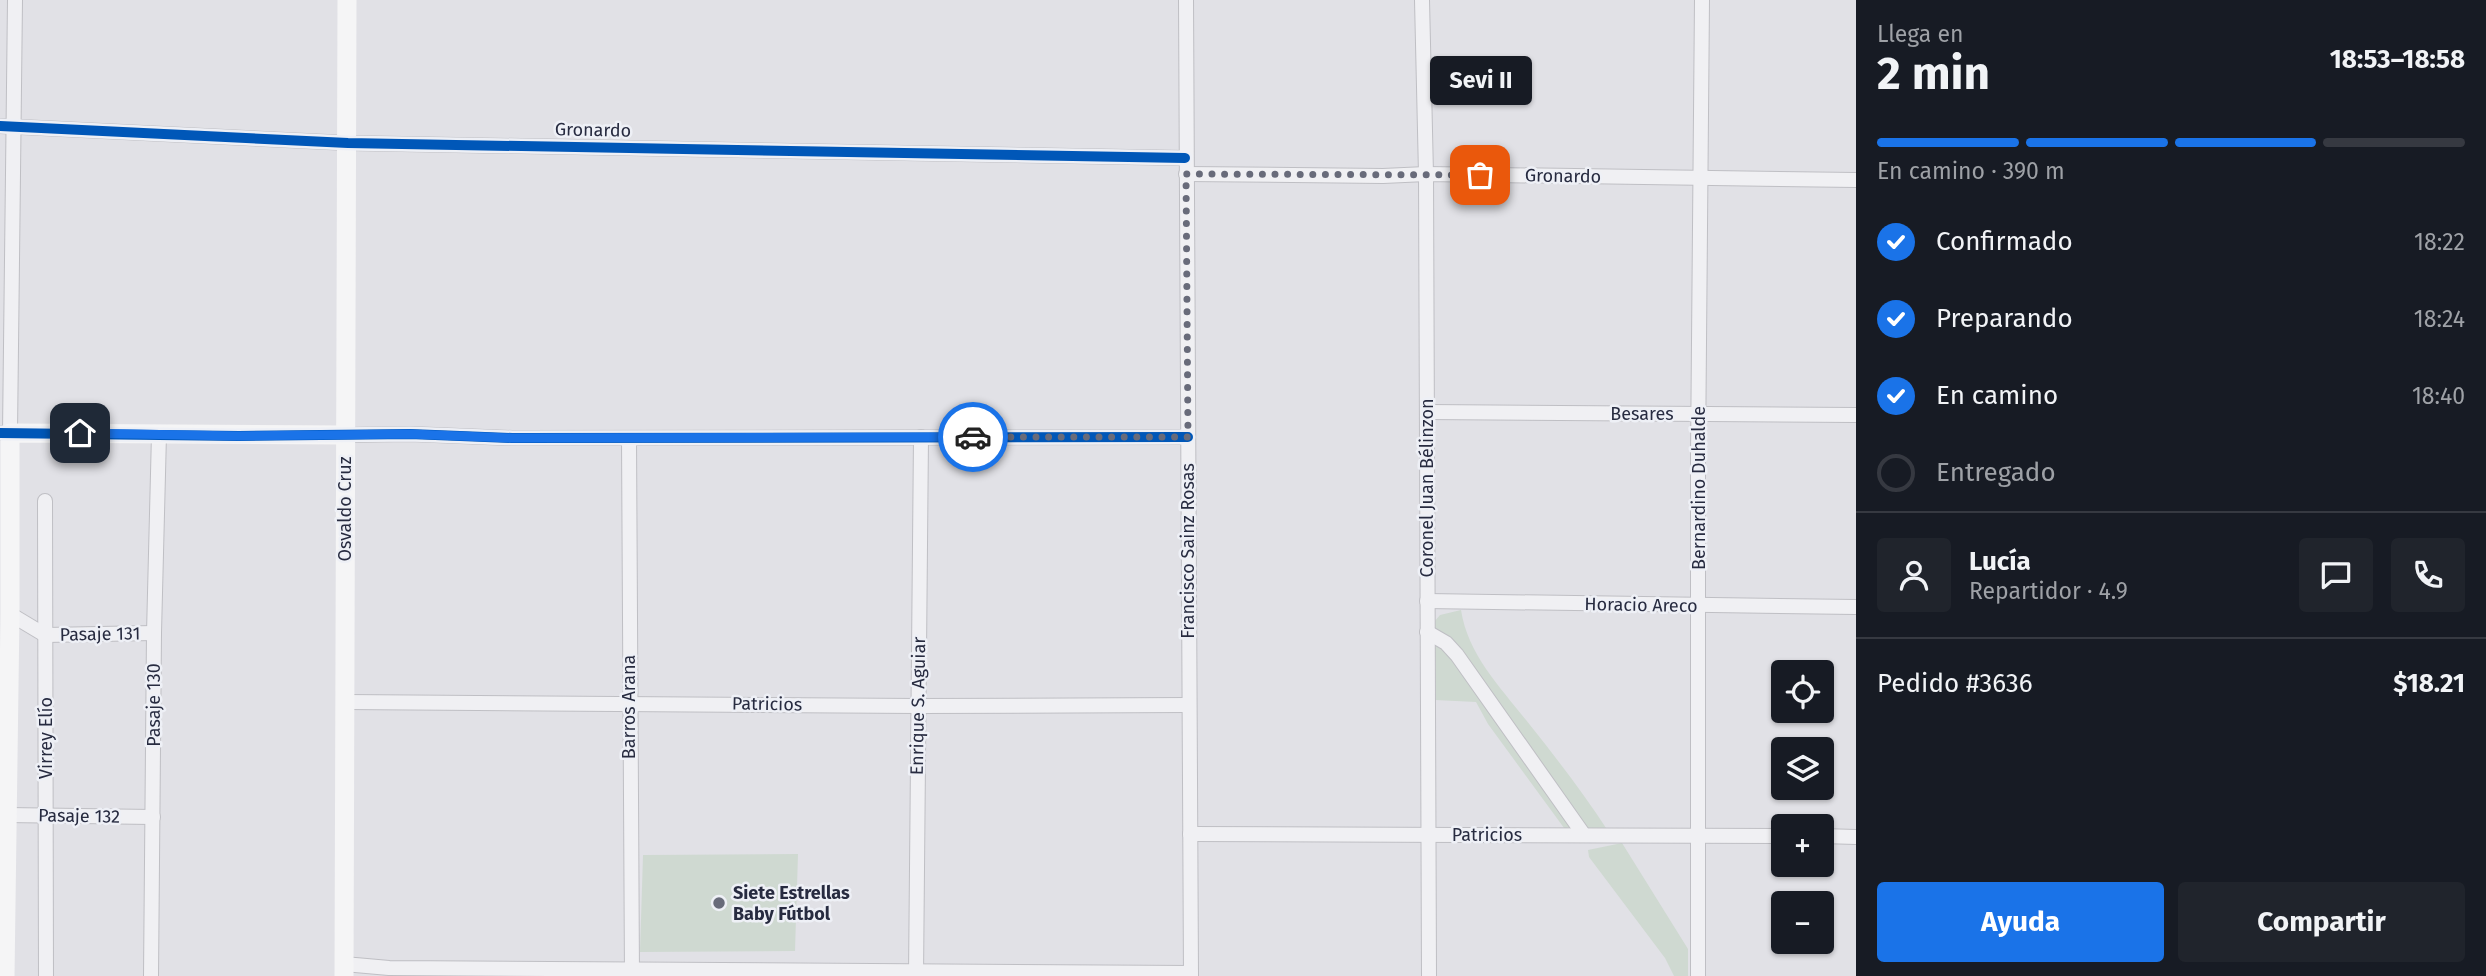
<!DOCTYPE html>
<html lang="es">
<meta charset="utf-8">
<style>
:root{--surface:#171b24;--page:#20242c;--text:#f1f3f6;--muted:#9ea1a6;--line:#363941;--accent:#1a73e8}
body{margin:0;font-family:"Fira Sans",sans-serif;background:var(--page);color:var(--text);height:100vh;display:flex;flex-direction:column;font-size:26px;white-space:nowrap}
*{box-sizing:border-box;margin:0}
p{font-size:23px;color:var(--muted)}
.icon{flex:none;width:38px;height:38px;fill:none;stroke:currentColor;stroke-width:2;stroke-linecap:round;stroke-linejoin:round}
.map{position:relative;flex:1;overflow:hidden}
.details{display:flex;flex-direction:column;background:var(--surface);width:630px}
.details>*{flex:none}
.fabs{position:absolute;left:1771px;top:660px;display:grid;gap:14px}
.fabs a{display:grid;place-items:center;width:63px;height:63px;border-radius:7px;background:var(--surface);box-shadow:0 2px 5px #0004;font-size:35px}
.pin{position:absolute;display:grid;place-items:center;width:60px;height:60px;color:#fff;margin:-30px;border-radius:14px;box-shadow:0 4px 10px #0006}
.courier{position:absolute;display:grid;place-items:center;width:70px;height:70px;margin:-35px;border:5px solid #1a73e8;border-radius:50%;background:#fff;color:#222;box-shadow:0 2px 9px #0007}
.bubble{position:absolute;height:49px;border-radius:7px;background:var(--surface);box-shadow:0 2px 5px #0004;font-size:23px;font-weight:700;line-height:49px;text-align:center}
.head em{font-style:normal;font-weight:700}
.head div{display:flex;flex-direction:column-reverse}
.head{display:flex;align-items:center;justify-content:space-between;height:119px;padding:0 21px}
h1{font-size:46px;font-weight:700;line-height:52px}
.bar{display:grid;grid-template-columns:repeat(4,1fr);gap:10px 7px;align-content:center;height:84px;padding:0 21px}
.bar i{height:9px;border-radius:5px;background:var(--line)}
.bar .on{background:var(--accent)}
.bar p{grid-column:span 4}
.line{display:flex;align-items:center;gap:18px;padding:0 21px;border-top:2px solid var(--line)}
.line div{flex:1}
.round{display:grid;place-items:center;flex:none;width:74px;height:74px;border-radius:7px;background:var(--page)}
ol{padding:0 21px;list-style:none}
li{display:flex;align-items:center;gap:21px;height:77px}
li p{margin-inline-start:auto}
li .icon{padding:7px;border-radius:50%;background:var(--accent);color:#fff;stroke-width:4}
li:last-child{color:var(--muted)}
li i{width:38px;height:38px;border:4px solid var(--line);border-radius:50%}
.primary-button{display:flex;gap:14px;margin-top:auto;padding:14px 21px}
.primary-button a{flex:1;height:80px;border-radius:7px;background:var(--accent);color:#fff;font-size:28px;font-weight:700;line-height:80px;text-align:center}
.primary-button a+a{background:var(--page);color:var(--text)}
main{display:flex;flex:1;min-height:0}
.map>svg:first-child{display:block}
.green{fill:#cfd9d1}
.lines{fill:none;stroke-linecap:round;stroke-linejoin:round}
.street-casing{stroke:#bfbfc4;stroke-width:16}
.street{stroke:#f0f0f3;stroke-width:14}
.secondary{stroke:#f5f5f6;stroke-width:19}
.cycleway-casing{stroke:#eef0f6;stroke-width:15}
.cycleway{stroke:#0057b8;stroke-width:10}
.done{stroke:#686b7a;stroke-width:7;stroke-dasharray:0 12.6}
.route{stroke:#1a73e8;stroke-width:9}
.poi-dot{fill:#686b7a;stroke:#eef0f6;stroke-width:2.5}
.labels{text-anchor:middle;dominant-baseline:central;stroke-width:5;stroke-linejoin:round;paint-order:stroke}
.street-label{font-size:18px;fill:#272b40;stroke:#eef0f6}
.poi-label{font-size:18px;font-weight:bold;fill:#272b40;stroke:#eef0f6;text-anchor:start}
</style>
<main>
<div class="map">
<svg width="1856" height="976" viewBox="0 0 1856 976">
<rect width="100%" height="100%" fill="#e1e1e6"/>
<!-- green -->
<g class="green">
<path d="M1461,610C1468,656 1503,690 1530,725C1557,759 1584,794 1608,831L1567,832L1488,724L1476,702L1435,700L1434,622L1440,615Z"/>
<path d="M1622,843L1688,949V976H1674L1665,958L1589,857L1588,850Z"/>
<path d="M798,854L795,951L640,952L643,855Z"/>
</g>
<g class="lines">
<defs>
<g id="street">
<path d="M1186,0L1191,976"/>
<path d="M1422,0L1426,174L1429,976"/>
<path d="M0,126L348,143L1185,158"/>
<path d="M1186,174L1383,176L1426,174L1856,180"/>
<path d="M1427,412L1856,415"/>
<path d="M0,433H10L15,0"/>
<path d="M345,435L410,434L512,438L1188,437"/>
<path d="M629,438L632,976"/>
<path d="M45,501L46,976"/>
<path d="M1427,601L1856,607"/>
<path d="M10,614L45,635L154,633"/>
<path d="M1427,632L1446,643L1457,655L1584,835"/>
<path d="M345,702L918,706L1189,705"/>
<path d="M6,815L153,817"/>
<path d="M1190,834L1783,836"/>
<path d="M1822,836L1856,837"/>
<path d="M344,964L389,968L1191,973"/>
<path d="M151,976L154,633L159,434"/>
<path d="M916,976L921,437"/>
<path d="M1698,976V457L1702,0"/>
</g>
</defs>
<!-- street casing -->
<use href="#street" class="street-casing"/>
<!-- street -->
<use href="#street" class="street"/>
<!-- secondary -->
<g class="secondary">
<path d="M5,976L10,614V433L345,435"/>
<path d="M344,976L347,0"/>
</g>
<defs>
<g id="cycleway">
<path d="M0,126L348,143L1185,158"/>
<path d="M0,433L239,436L410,434L512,438L1188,437"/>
</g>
</defs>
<!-- cycleway casing -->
<use href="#cycleway" class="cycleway-casing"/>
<!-- cycleway -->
<use href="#cycleway" class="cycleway"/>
</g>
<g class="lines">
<!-- done -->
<path class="done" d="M973,437H1188L1186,174L1480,175"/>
<!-- route -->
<path class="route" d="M80,433L239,436L410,434L512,438L973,437"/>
</g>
<!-- markers -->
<circle class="poi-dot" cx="719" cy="903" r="7"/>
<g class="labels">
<!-- street labels -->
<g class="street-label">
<text transform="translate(593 130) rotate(1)">Gronardo</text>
<text transform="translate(1563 176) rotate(1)">Gronardo</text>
<text x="1642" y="414">Besares</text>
<text transform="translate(1427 488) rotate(-90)">Coronel Juan Bélinzon</text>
<text transform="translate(1699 488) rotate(-90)">Bernardino Duhalde</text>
<text transform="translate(345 509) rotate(-90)">Osvaldo Cruz</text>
<text transform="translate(1188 551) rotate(-90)">Francisco Sainz Rosas</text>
<text transform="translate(1641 605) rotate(1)">Horacio Areco</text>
<text transform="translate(100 634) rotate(-1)">Pasaje 131</text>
<text transform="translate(767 704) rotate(1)">Patricios</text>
<text transform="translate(154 705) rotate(-90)">Pasaje 130</text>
<text transform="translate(918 706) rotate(-89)">Enrique S. Aguiar</text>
<text transform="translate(629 707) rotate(-90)">Barros Arana</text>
<text transform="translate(46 738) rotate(-90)">Virrey Elío</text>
<text transform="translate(79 816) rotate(1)">Pasaje 132</text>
<text x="1487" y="835">Patricios</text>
</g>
<!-- poi labels -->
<g class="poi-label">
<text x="733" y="893">Siete Estrellas<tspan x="733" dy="21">Baby Fútbol</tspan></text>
</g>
</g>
</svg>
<div class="fabs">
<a><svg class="icon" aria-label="locate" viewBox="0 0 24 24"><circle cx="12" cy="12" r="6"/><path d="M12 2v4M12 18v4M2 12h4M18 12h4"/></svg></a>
<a><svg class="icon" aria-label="layers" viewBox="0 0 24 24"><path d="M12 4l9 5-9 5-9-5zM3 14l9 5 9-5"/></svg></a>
<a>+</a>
<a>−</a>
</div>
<div class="pin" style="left:1480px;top:175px;background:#ea580c"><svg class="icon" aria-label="bag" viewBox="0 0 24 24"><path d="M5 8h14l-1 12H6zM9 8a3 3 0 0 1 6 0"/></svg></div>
<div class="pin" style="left:80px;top:433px;background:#1f2937"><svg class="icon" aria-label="home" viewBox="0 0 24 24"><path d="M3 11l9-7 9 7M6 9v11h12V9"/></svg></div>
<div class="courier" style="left:973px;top:437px"><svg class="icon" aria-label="car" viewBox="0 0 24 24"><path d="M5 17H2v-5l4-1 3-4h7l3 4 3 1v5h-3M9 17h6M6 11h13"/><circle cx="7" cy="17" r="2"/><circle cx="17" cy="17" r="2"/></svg></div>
<div class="bubble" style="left:1430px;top:56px;width:102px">Sevi II</div>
</div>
<section class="details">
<div class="head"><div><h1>2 min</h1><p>Llega en</p></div><em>18:53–18:58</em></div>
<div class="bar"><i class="on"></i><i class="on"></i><i class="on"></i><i></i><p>En camino · 390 m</p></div>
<ol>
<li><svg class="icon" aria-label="check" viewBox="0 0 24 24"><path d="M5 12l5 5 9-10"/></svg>Confirmado<p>18:22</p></li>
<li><svg class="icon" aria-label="check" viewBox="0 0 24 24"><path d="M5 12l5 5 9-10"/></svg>Preparando<p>18:24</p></li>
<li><svg class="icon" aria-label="check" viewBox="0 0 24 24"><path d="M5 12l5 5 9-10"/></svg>En camino<p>18:40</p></li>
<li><i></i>Entregado</li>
</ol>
<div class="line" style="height:126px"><a class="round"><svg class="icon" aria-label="person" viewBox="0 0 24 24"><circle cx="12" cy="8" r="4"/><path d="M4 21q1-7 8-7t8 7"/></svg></a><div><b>Lucía</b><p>Repartidor · 4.9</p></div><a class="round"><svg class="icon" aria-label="chat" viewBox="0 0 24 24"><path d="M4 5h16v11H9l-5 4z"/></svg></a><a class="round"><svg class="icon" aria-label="phone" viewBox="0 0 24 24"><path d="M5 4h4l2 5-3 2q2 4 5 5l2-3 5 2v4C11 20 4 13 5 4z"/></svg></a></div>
<div class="line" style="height:91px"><div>Pedido #3636</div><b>$18.21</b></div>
<div class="primary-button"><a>Ayuda</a><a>Compartir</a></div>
</section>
</main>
